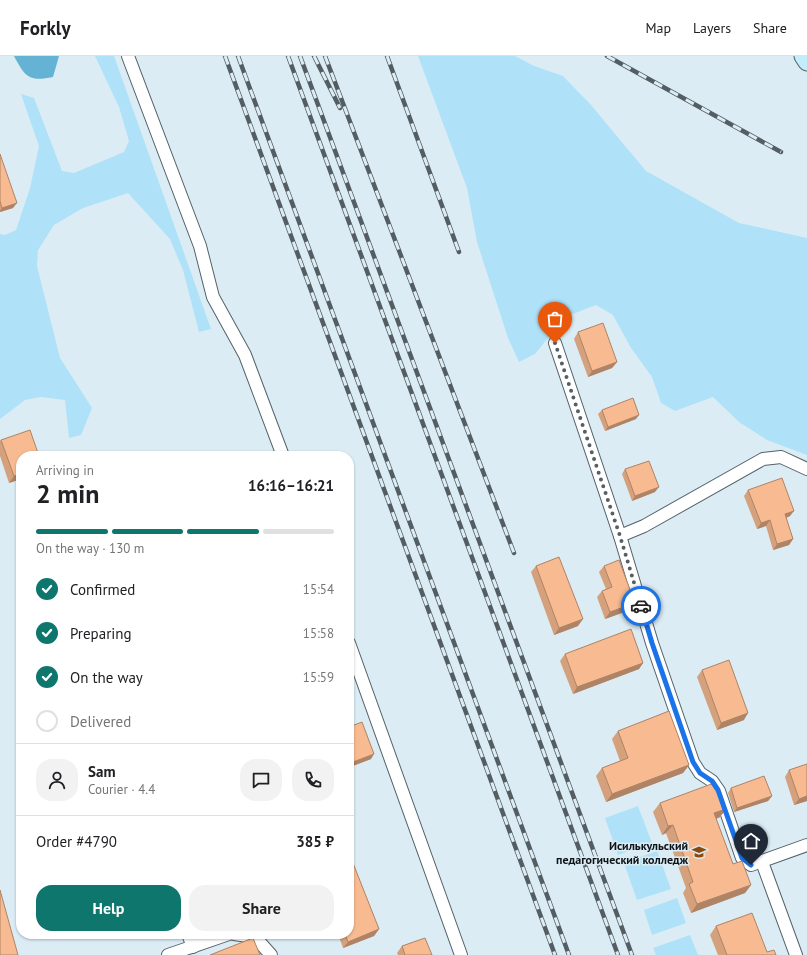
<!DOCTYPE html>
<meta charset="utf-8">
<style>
:root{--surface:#fff;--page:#f2f2f2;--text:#202124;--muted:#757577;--line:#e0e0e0;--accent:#0f766e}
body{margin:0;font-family:"PT Sans",sans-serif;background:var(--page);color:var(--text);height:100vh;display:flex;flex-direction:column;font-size:15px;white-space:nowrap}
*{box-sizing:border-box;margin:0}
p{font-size:13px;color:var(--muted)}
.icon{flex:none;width:22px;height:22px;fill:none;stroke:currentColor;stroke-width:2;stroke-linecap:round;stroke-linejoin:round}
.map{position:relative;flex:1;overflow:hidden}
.details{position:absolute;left:16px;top:395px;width:338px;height:488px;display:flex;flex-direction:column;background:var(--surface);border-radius:16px;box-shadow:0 1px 3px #0004}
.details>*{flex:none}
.pin{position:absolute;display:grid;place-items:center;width:34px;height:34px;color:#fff;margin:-41px -17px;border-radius:50% 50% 50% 0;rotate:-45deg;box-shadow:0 0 4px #0007}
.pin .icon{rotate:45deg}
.courier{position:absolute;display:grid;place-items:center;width:40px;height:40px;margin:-20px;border:3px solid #1a73e8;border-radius:50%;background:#fff;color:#222;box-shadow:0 1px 5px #0007}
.headline em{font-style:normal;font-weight:700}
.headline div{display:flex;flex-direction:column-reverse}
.headline{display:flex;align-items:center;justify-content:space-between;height:68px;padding:0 20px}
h1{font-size:26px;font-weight:700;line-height:30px}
.bar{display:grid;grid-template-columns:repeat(4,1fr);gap:6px 4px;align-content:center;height:48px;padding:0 20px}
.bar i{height:5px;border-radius:3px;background:var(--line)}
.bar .selected{background:var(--accent)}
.bar p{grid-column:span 4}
.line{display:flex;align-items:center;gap:10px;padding:0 20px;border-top:1px solid var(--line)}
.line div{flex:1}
.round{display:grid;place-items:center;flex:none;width:42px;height:42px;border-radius:16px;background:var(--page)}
ol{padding:0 20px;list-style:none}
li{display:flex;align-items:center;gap:12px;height:44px}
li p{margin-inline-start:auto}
li .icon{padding:4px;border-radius:50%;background:var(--accent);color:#fff;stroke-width:4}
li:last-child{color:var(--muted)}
li i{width:22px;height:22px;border:2px solid var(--line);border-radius:50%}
.cta{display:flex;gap:8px;margin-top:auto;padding:8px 20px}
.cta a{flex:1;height:46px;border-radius:16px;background:var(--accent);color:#fff;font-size:16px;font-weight:700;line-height:46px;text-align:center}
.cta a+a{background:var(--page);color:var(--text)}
header{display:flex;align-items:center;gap:24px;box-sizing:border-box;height:56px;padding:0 20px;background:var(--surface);border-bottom:1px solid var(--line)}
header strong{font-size:19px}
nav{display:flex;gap:22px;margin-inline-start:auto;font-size:14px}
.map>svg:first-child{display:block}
.green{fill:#afe2f9}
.water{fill:#65b3d4}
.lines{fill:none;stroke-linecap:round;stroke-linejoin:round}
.street-casing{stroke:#546269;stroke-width:14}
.secondary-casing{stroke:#546269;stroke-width:19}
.street{stroke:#fff;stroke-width:12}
.secondary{stroke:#c3edfb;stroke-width:17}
.rail-casing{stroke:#535d62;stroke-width:4.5}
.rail{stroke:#dbecf4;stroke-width:3;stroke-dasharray:9;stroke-linecap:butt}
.wall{fill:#d5a17d}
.shaded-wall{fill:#ae8366}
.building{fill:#f8bb91;stroke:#ae8366}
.done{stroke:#566064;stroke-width:4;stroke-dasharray:0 7.2}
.route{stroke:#1a73e8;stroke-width:5}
.labels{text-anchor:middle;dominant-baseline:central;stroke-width:3;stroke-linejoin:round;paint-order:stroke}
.poi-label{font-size:12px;font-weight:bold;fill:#0e1417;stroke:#dbecf4;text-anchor:end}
</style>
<header>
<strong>Forkly</strong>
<nav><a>Map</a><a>Layers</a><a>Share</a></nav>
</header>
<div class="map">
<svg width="807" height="899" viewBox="0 0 807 899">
<rect width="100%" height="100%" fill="#dbecf4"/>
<!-- green -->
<g class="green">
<path d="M95,0H114L211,273L199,276L183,214L170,183L128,137L83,152L54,169L38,194L37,210L60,302L92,352L81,379L69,382L65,344L41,341L25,344L0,363V178L5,179L16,174L30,132L39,90L21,38L34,42L62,115L74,117L124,96L129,85L119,51Z"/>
<path d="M418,0H515L534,10L563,20L591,49L646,115L739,167L807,182V399L767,384L739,366L713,341L675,355L661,347L652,321L631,292L613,259L596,249L565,261L535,298L519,306L508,282L477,186L467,132Z"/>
<path d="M638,750L652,787L618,799L605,762Z"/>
<path d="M657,795L671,833L637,844L624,807Z"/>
<path d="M677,842L686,867L652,879L644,854Z"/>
<path d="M690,879L698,899H656L653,892Z"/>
</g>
<!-- water -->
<path class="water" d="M14,0H59L53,21C29,26 25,21 14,0Z"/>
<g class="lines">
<defs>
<g id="street">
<path d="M128,0L200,190L213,241L245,299L283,400"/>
<path d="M555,287L620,480L652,587L693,706L700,717L712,725L719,735L742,802L751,809L807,789"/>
<path d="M620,480L644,470L763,403L781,401L807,413"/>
<path d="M349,587L461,899"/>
<path d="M762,806L796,899"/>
<path d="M188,878L193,891"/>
<path d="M234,878L255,881L271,899"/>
<path d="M168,899L229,878"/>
</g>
<path id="secondary" d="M803,0L807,6"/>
</defs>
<!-- street casing -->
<use href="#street" class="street-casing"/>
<!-- secondary casing -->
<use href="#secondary" class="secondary-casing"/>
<!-- street -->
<use href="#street" class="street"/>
<!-- secondary -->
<use href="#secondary" class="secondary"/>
<defs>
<g id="rail">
<path d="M225,0L555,899"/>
<path d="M238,0L569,899"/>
<path d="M288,0L618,899"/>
<path d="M300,0L632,899"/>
<path d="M314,0L340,52"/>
<path d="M325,0L514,497"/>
<path d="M387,0L459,196"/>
<path d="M607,0L781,96"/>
</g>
</defs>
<!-- rail casing -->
<use href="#rail" class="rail-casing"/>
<!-- rail -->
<use href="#rail" class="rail"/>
</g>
<!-- wall -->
<g class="wall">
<path d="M0,98L13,152L0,156Z"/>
<path d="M578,276L617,306L612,312L588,321L574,283Z"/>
<path d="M602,354L636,363L605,375L598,358Z"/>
<path d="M1,384L21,400V423L9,427L0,400V385Z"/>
<path d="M625,413L655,436L632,445L622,418Z"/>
<path d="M748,434L790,460L786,462L793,483L789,489L773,494L766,470L757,473L744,440Z"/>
<path d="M536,510L578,570L554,579L531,516Z"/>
<path d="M604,510L635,547L630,554L605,563L597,541L602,535L606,533L599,516Z"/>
<path d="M565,598L643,607L639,613L573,638L560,605Z"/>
<path d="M702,614L744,664L717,674L697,621Z"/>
<path d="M349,671L371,703L350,711L349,708Z"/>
<path d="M618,675L689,709L683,717L606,746L596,720L602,712L620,705L612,683Z"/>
<path d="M807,708V745L794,749L785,721L789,714Z"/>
<path d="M731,732L772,740L768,745L734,756L728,737Z"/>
<path d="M717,735L726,753L720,761L716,763L733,808L751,829L745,837L691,857L683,837L686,832L666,777L662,779L653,756L660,747Z"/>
<path d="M716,870L767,896L776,899H718L710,879Z"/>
<path d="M379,873L374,880L343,892L338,878H349Z"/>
<path d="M402,890L432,899H398L397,897Z"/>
</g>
<!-- shaded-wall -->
<g class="shaded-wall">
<path d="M17,147L13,152L0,156V155L2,152Z"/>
<path d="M617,306L612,312L588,321L592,315Z"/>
<path d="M639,359L636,363L605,375L608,371Z"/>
<path d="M21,418V423L9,427L14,420Z"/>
<path d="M659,431L655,436L632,445L635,440Z"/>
<path d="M794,455L790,460L781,464L785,458Z"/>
<path d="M770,464L766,470L757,473L761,467Z"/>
<path d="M793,483L789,489L773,494L777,488Z"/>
<path d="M635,547L630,554L605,563L610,556Z"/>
<path d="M583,563L578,570L554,579L559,572Z"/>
<path d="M643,607L639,613L573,638L577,631Z"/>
<path d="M748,657L744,664L717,674L721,667Z"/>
<path d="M374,698L371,703L350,711L353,706Z"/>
<path d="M689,709L683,717L606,746L612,738Z"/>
<path d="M772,740L768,745L734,756L737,752Z"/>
<path d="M807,740V745L794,749L799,743Z"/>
<path d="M726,753L720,761L708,766L714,757Z"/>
<path d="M673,769L666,777L662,779L668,770Z"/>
<path d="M751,829L745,837L691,857L697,848Z"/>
<path d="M379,873L374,880L343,892L348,886Z"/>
</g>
<!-- building -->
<g class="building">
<path d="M0,98L17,147L2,152L0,145Z"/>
<path d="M603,267L617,306L592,315L578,276Z"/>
<path d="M633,342L639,359L608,371L602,354Z"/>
<path d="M30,374L39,400H21V418L14,420L1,384Z"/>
<path d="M649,405L659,431L635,440L625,413Z"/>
<path d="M782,422L794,455L785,458L793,483L777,488L770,464L761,467L748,434Z"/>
<path d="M559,501L583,563L559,572L536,510Z"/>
<path d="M619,504L635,547L610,556L602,535L612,531L604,510Z"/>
<path d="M631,573L643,607L577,631L565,598Z"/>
<path d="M729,604L748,657L721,667L702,614Z"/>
<path d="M669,655L689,709L612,738L602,712L628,702L618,675Z"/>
<path d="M362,666L374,698L353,706L349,695V671Z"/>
<path d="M807,708V740L799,743L789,714Z"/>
<path d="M764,720L772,740L737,752L731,732Z"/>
<path d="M714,727L717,735L720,734L726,753L714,757L733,808L742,805L751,829L697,848L689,828L693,826L673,769L668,770L660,747Z"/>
<path d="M349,797L379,873L348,886L345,878H349Z"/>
<path d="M0,834L18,899H0Z"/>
<path d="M752,857L767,896L774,894L776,899H727L716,870Z"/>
<path d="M253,882L260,899H210Z"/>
<path d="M425,882L432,899H405L402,890Z"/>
</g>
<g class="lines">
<!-- done -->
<path class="done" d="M555,287L620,480L641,550"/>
<!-- route -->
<path class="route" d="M641,550L652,587L693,706L700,717L712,725L718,734L742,802L751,809"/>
</g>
<!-- icons -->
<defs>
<symbol id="university-bare" viewBox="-9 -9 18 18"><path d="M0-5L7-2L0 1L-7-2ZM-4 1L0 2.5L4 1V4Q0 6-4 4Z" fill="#894911" stroke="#dbecf4" stroke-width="2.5" paint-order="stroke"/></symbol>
</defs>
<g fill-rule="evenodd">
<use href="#university-bare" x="689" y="786" width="20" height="20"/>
</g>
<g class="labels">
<!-- poi labels -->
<g class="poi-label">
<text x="688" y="789">Исилькульский<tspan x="688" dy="14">педагогический колледж</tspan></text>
</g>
</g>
</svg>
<div class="pin" style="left:555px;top:287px;background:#ea580c"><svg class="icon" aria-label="bag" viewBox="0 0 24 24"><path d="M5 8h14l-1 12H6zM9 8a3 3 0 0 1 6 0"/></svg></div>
<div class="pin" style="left:751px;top:809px;background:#1f2937"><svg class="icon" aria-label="home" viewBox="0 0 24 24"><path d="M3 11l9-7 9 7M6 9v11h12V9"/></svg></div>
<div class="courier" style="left:641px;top:550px"><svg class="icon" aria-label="car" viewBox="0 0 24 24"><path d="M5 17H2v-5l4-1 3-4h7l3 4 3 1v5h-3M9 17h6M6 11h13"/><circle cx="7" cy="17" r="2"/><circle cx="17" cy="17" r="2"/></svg></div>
<section class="details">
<div class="headline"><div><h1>2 min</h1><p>Arriving in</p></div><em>16:16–16:21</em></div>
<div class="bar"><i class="selected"></i><i class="selected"></i><i class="selected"></i><i></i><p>On the way · 130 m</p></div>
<ol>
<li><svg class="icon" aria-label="check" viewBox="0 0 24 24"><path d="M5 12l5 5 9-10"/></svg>Confirmed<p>15:54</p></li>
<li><svg class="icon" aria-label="check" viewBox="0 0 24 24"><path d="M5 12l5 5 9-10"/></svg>Preparing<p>15:58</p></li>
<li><svg class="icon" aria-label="check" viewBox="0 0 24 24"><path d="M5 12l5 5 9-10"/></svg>On the way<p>15:59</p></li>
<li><i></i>Delivered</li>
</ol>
<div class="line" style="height:72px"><a class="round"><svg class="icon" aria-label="person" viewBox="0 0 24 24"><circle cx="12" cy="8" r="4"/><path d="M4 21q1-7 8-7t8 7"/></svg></a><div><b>Sam</b><p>Courier · 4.4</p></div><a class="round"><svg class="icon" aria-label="chat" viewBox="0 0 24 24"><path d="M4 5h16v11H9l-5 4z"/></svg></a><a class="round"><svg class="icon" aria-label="phone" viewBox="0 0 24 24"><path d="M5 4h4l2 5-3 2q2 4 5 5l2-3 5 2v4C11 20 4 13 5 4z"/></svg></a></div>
<div class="line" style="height:52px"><div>Order #4790</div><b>385 ₽</b></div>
<div class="cta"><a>Help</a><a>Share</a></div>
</section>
</div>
